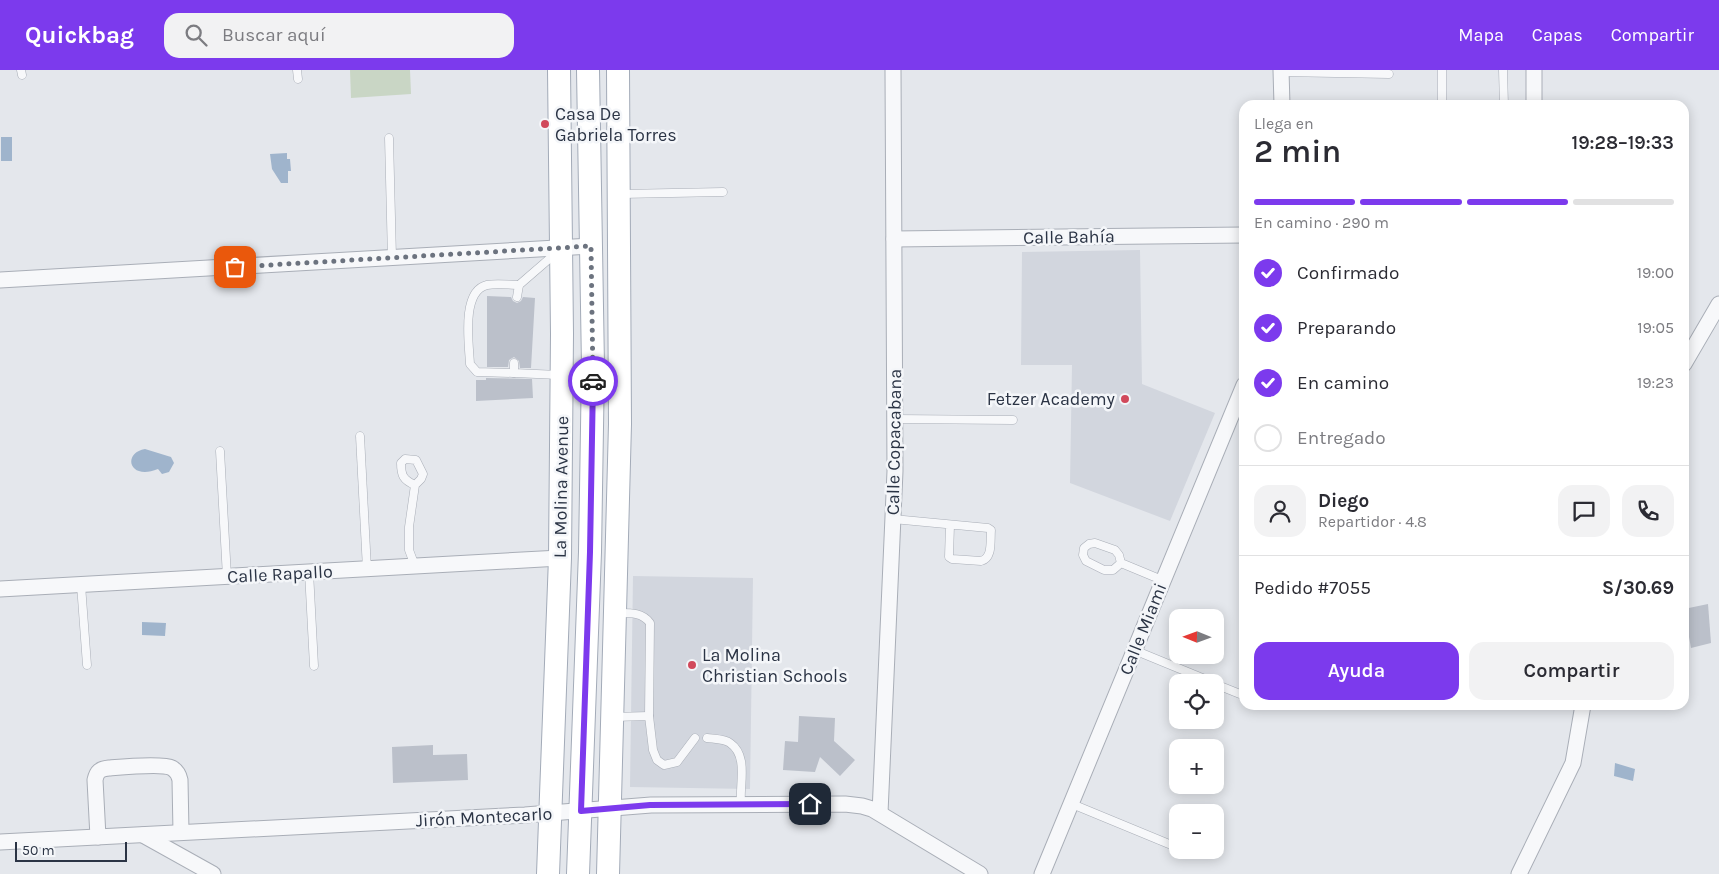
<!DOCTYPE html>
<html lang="es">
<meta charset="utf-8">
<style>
:root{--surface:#fff;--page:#f2f2f3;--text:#2b2b33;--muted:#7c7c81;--line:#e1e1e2;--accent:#7c3aed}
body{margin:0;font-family:Karla,sans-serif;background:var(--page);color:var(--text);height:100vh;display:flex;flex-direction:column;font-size:19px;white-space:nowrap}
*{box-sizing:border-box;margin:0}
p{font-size:16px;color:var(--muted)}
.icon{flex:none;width:28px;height:28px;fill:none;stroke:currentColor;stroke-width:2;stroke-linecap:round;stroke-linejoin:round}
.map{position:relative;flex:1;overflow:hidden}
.details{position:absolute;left:1239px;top:30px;width:450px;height:610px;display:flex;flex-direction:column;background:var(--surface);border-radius:15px;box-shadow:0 2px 12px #0003}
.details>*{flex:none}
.needle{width:32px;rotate:271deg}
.fabs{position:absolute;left:1169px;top:539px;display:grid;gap:10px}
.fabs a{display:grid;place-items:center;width:55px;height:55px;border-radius:10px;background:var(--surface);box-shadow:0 2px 12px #0003;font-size:25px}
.scale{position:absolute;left:15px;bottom:12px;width:112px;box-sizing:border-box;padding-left:5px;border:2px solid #2b3445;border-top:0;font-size:14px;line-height:18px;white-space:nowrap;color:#2b3445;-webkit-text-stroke:4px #f4f6f9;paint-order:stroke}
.pin{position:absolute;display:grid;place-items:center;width:42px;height:42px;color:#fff;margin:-21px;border-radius:10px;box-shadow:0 2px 8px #0006}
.courier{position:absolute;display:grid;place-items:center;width:50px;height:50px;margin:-25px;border:4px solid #7c3aed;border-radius:50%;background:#fff;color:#222;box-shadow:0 1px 6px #0007}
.head em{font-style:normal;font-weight:600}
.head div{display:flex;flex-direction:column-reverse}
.head{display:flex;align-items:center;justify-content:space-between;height:85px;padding:0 15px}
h1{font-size:32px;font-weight:600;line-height:38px}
.bar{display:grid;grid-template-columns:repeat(4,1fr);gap:8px 5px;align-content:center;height:60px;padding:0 15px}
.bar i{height:6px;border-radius:4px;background:var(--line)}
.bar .selected{background:var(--accent)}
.bar p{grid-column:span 4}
.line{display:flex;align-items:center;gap:12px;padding:0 15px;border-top:1px solid var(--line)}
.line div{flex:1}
.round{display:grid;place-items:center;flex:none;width:52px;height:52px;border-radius:15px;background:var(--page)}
ol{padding:0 15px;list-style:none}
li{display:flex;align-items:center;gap:15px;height:55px}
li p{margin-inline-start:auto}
li .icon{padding:5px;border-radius:50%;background:var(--accent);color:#fff;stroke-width:4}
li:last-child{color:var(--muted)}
li i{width:28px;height:28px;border:2px solid var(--line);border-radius:50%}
.cta{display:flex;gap:10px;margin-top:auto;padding:10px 15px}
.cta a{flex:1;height:58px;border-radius:15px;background:var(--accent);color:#fff;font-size:20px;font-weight:600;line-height:58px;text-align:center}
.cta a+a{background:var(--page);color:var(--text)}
header{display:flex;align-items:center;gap:30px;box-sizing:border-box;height:70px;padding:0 25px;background:var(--accent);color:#fff}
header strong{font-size:24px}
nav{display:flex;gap:28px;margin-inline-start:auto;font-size:18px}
.search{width:350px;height:45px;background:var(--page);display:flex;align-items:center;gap:12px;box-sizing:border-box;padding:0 18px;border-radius:15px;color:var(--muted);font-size:19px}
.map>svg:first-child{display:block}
.built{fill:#d2d6de}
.green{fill:#c9d6c5}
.water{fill:#9fb4cc}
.building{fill:#bbc0ca}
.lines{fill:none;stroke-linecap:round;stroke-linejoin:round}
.lane-casing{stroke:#a9aeb7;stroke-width:9}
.street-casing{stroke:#a9aeb7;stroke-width:17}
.primary-casing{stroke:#a3abb8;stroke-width:24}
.lane{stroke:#f7f8fa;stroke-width:8}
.street{stroke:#f7f8fa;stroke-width:15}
.primary{stroke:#fff;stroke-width:22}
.done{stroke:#6c737f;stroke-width:5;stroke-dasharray:0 9}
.route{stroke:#7c3aed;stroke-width:6}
.poi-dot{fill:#d1495b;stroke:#f4f6f9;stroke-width:2}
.labels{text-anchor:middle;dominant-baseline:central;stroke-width:5;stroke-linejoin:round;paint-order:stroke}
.poi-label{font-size:18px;fill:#2b3445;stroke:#f4f6f9;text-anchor:start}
.street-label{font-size:18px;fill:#2b3445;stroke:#f4f6f9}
</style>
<header>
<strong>Quickbag</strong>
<div class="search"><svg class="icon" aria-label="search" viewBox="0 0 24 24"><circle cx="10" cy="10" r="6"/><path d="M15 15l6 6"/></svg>Buscar aquí</div>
<nav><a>Mapa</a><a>Capas</a><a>Compartir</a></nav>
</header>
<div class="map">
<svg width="1719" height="804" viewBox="0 0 1719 804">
<rect width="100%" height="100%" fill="#e4e7ec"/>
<!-- built -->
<g class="built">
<path d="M1140,180L1142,314L1215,343L1170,451L1070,413L1072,295H1021L1022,182Z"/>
<path d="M633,506L753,508L750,719L630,717Z"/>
</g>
<!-- green -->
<path class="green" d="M350,0H410L411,24L351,28Z"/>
<!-- water -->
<g class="water">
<rect x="1" y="67" width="11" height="24"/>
<path d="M287,83V89H290L291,101H288V113H281L272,99L270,84Z"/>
<path d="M145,379L171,387L174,393L169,402L162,404L158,399C129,411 122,383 145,379Z"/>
<path d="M142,552L166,553L165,566L142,565Z"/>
<path d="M1615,693L1635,699L1633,711L1614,706Z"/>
</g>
<!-- building -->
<g class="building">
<path d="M487,226L511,227L513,231L517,233L521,231L523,227L535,228L531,298H520L519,291L514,287L509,290L508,297H487Z"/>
<path d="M486,308L532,309L533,328L476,331V310H486Z"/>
<path d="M1708,534L1711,573L1691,578L1684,539Z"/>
<path d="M799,646L835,648L834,671L855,690L840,706L820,687L815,702L783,700L785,671L798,672Z"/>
<path d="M433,675V685L467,684L468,710L393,713L392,677Z"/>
</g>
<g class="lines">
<defs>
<g id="lane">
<path d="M21,0L22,5"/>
<path d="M297,0L298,9"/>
<path d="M1442,0V35"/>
<path d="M1503,0L1504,35"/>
<path d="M1281,2L1389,4"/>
<path d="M389,68L392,188"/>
<path d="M621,124L723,122"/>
<path d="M517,227L519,215L556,183"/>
<path d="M514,293V303L559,305"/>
<path d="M514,303L477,302L470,294C469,274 461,221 487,215C497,213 509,215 519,215"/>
<path d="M895,349L1013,350"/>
<path d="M360,366L367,499"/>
<path d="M220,381L227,507"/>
<path d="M893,449L988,458L991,460C990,471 993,488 981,491L952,489L949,487L950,455"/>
<path d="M1121,493L1113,500H1104L1086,491L1083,485L1084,478L1089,474L1095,473L1115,480L1119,485L1121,493L1162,510"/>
<path d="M415,496L409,480V457L415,415L421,409L423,404L416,390L405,389L401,393C401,405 403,410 415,415"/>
<path d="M309,502L314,596"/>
<path d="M81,515L87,595"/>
<path d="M617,543C629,543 642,542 650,553L649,646"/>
<path d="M1134,580L1212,612"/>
<path d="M1215,614L1240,624"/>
<path d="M613,647L649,646L653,680L657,690L664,695L677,692L695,668"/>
<path d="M707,668C714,669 725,669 730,673C749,686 739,715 741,734"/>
<path d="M1072,734L1169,774"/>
</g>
<g id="street">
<path d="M1281,0L1282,35"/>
<path d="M1534,0V35"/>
<path d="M894,169L1244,165"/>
<path d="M0,210L591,176"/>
<path d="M1684,294L1719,234"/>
<path d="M0,519L560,488"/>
<path d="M880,743L895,401L893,0"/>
<path d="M143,765L213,804"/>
<path d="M98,767L95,710C97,701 100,699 109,698C121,697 163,693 172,698C177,701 179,705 180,710L181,762"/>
<path d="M0,772L525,745L651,735L845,734L862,736L872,739L980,804"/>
<path d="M1042,804L1244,315"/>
<path d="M1519,804L1573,693L1583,635"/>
</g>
<g id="primary">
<path d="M548,804L560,488L562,264L559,0"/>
<path d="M578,804L590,482L593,296L588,0"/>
<path d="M608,804L620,354L618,0"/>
</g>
</defs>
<!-- lane casing -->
<use href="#lane" class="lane-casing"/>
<!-- street casing -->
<use href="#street" class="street-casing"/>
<!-- primary casing -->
<use href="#primary" class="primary-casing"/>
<!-- lane -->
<use href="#lane" class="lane"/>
<!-- street -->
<use href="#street" class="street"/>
<!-- primary -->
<use href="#primary" class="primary"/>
</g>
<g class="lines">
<!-- done -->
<path class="done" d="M235,197L591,176L593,311"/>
<!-- route -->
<path class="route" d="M593,311L590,482L581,741L650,735L810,734"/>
</g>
<!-- markers -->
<g class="poi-dot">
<circle cx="545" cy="54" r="5"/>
<circle cx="1125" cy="329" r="5"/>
<circle cx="692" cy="595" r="5"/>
</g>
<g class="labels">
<!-- poi labels -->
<g class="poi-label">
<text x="555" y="44">Casa De<tspan x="555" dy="21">Gabriela Torres</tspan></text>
<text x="1115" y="329" text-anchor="end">Fetzer Academy</text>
<text x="702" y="585">La Molina<tspan x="702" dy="21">Christian Schools</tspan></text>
</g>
<!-- street labels -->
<g class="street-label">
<text transform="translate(1069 167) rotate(-1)">Calle Bahía</text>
<text transform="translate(894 372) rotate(-89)">Calle Copacabana</text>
<text transform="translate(561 417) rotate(-89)">La Molina Avenue</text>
<text transform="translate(280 504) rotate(-3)">Calle Rapallo</text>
<text transform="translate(1143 559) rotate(-68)">Calle Miami</text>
<text transform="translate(484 747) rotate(-3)">Jirón Montecarlo</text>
</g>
</g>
</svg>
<div class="fabs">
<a><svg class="needle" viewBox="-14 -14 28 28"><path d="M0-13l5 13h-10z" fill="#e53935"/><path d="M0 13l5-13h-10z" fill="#7c7c81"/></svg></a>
<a><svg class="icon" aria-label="locate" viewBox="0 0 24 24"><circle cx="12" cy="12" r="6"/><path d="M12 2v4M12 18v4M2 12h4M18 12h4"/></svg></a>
<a>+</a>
<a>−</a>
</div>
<div class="scale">50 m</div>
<div class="pin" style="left:235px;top:197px;background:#ea580c"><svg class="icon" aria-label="bag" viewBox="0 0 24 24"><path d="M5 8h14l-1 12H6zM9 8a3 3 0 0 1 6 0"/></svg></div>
<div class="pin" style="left:810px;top:734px;background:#1f2937"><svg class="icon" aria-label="home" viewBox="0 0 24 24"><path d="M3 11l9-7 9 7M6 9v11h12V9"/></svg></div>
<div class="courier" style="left:593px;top:311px"><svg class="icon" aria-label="car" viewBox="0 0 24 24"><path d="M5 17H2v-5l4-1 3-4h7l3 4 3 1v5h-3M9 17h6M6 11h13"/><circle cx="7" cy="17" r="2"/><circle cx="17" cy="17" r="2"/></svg></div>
<section class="details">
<div class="head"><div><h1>2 min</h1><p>Llega en</p></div><em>19:28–19:33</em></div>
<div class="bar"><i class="selected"></i><i class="selected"></i><i class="selected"></i><i></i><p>En camino · 290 m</p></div>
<ol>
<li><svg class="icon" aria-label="check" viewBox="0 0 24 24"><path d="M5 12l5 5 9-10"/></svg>Confirmado<p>19:00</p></li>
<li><svg class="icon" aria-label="check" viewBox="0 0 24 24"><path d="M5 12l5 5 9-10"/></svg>Preparando<p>19:05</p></li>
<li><svg class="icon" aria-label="check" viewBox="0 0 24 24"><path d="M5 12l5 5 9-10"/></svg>En camino<p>19:23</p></li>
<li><i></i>Entregado</li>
</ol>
<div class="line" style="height:90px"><a class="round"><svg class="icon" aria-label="person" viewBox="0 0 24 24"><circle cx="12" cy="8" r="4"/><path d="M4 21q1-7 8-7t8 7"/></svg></a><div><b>Diego</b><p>Repartidor · 4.8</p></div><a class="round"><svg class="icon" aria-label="chat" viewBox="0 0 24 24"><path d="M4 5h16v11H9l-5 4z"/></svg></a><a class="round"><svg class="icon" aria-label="phone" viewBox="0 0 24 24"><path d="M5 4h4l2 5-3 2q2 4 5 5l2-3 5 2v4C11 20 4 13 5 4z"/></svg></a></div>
<div class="line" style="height:65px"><div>Pedido #7055</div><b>S/30.69</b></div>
<div class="cta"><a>Ayuda</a><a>Compartir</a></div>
</section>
</div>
